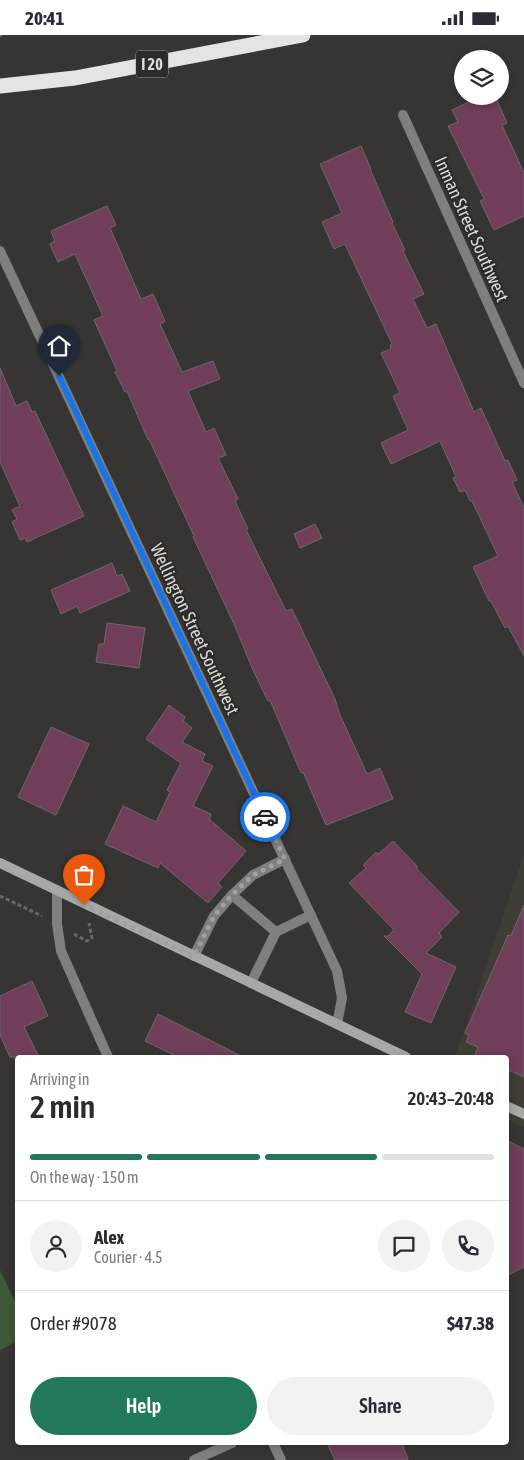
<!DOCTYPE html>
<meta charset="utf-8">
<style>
:root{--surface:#fff;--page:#f2f2f3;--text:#2b2b33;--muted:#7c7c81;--line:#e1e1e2;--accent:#22795a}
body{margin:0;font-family:"Asap Condensed",sans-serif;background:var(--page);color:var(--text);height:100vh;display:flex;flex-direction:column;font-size:19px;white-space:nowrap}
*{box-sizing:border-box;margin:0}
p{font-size:16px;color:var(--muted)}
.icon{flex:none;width:28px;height:28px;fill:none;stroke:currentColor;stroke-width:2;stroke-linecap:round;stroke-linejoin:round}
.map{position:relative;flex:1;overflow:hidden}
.details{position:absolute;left:15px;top:1020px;width:494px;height:390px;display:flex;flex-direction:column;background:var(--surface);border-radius:5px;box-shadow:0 2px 8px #0003}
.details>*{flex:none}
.controls{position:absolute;left:454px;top:15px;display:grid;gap:10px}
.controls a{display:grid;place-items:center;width:55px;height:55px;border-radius:50%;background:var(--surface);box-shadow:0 2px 8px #0003;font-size:25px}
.pin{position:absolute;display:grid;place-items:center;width:42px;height:42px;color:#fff;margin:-51px -21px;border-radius:50% 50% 50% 0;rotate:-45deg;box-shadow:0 0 5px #0007}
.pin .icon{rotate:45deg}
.courier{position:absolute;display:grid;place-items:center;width:50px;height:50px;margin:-25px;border:4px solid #1a73e8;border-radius:50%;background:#fff;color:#222;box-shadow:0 1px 6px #0007}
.summary em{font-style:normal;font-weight:600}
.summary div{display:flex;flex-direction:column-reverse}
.summary{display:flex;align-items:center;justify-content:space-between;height:85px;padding:0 15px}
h1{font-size:32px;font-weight:600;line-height:38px}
.bar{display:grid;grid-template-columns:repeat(4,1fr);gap:8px 5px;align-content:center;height:60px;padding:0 15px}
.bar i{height:6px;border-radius:4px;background:var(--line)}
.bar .selected{background:var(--accent)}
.bar p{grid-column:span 4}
.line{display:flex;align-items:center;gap:12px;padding:0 15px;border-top:1px solid var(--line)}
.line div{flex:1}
.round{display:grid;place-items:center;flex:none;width:52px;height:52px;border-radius:26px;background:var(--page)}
.action{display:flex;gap:10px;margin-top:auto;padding:10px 15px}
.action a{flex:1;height:58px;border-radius:30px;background:var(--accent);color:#fff;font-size:20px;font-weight:600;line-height:58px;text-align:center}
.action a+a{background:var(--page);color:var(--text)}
.status{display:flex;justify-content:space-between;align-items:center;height:35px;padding:0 25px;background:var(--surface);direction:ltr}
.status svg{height:14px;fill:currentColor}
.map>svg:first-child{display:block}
.built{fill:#403d35}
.green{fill:#3e5936}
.building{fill:#703e58;stroke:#6b696a}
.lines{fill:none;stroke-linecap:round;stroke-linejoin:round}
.path{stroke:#696866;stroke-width:3;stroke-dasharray:4 2.5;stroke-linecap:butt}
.service{stroke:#7f7f7e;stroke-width:10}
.minor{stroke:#7f7f7e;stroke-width:10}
.secondary{stroke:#a8a8a6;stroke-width:10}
.motorway{stroke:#e4e5e2;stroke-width:15}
.done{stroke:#a0a09e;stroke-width:5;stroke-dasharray:0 9}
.route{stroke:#1a73e8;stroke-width:6}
.labels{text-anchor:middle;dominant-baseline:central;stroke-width:4;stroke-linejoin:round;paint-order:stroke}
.shield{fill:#2c2b29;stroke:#a5a5a3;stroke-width:1}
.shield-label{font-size:16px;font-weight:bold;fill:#d9d9d7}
.street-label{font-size:18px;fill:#d9d9d7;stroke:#2c2b29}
</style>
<div class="status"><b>20:41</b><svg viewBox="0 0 49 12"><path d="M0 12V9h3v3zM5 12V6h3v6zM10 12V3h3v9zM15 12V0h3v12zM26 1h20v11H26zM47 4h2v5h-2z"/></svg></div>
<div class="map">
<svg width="524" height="1425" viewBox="0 0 524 1425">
<rect width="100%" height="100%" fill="#363533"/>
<!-- built -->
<path class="built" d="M524,819V1092L506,1085V1022H455Z"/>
<!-- green -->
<path class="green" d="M0,1235L17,1271V1306L0,1315Z"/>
<!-- building -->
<g class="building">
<path d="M482,61H495L507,88L502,90L524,138V181L494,195L480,166L484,164L448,91L458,87L452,75Z"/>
<path d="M361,111L371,134H370L393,187L392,188L405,215L403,216L424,259L413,264L427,293L436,289L474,377L481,373L505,426L508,425L517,445L512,447L524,473V621L508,591L505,593L491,566H489L473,532L498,521L472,466H470L465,455L460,457L453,443L456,442L440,406L391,429L381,408L408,395L393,361L400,358L381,318L391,314L390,310L392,309L345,209L334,214L322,187L342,178L320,129Z"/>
<path d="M107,171L116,190L110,193L141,264L153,259L165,286L160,289L182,337L213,326L220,344L188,356L206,397L214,393L226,420L218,423L238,464L235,466L248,494L246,495L286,576L292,574L335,664L340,680L367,739L380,733L393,764L326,790L303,737L301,738L270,665L268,666L253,635L234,589L193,502L194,501L149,404L148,405L127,356L125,357L115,337L117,336L94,285L103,281L75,219L58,227L50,209L55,206L51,196Z"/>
<path d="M0,333L16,371L27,366L32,377L35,376L84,481L27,507L25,503L20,505L12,487L17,484L12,475L20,471L0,427Z"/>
<path d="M315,489L322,503L300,513L294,499Z"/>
<path d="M112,528L117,541L122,539L130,556L80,578L77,571L61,579L51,555Z"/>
<path d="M107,588L145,593L139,633L96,627L99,609H104Z"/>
<path d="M169,670L185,682L183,686L192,693L182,707L205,719L202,726L213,731L193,771L211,779L209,784L246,816L218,848L222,852L208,868L160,828L158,833L105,809L123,771L156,787L170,757L167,755L181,728L146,704Z"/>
<path d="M51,692L89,709L56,780L18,762Z"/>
<path d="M393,806L418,832L416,833L459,877L439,898L442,902L426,918L456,932L431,988L405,977L422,939L384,901H388L394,895L349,848L366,833L363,830L376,817L378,819Z"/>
<path d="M524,870V1042L506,1034V1022H474L478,1012L466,1007L469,1000L465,998L508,900L511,901Z"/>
<path d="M32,946L48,981L24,992L39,1022H10L0,1000V961Z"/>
<path d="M158,979L243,1022H178L145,1006Z"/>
<path d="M506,1105L524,1114V1232L506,1241Z"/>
<path d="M327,1408H402L408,1425H335Z"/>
</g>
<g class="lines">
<!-- path -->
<g class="path">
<path d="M0,1L2,0"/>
<path d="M77,836L80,850"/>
<path d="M0,861L42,881"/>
<path d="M74,899L87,906L92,903L89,888"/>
</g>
<!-- service -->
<g class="service">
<path d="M232,860L276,897"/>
<path d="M194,921L214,881L232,860L253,840L285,824"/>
<path d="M251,948L276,897L311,880"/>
</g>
<!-- minor -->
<g class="minor">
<path d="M403,80L524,348"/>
<path d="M0,216L337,936L342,963L337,989"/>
<path d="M57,856V889L61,916L108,1022"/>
<path d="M273,1408L281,1425"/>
<path d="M194,1425L232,1408"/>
</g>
<!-- secondary -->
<g class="secondary">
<path d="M0,828L406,1022"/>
<path d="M506,1071L524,1079"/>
</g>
<!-- motorway -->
<path class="motorway" d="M0,51L75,43L303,0"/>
</g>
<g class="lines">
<!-- done -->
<path class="done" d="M84,870L194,921L214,881L232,860L253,840L285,824L265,782"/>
<!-- route -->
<path class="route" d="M59,341L265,782"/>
</g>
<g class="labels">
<!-- shield labels -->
<rect class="shield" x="136" y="15.5" width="32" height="27" rx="4"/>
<g class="shield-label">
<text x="152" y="29">I 20</text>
</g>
<!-- street labels -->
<g class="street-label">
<text transform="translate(472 194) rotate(66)">Inman Street Southwest</text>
<text transform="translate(195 594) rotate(65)">Wellington Street Southwest</text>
</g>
</g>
</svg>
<div class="controls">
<a><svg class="icon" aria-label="layers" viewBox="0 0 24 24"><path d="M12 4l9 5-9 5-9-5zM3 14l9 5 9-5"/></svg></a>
</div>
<div class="pin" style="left:84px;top:870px;background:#ea580c"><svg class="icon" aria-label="bag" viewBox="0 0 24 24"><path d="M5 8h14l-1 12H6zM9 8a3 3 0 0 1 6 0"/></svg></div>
<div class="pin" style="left:59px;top:341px;background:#1f2937"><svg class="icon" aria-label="home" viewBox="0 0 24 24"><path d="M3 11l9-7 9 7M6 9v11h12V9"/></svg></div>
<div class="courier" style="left:265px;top:782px"><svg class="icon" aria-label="car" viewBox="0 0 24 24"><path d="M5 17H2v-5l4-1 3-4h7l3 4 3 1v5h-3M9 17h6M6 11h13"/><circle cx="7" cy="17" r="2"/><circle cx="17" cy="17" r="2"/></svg></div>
<section class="details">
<div class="summary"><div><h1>2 min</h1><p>Arriving in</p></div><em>20:43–20:48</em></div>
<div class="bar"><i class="selected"></i><i class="selected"></i><i class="selected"></i><i></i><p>On the way · 150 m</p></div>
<div class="line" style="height:90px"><a class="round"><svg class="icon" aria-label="person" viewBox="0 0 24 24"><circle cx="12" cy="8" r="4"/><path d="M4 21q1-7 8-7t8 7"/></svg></a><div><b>Alex</b><p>Courier · 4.5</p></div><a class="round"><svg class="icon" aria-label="chat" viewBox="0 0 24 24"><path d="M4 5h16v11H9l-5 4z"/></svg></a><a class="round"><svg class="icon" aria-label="phone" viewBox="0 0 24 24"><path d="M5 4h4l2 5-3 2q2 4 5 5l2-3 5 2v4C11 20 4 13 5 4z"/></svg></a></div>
<div class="line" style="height:65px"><div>Order #9078</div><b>$47.38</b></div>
<div class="action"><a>Help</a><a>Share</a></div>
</section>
</div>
